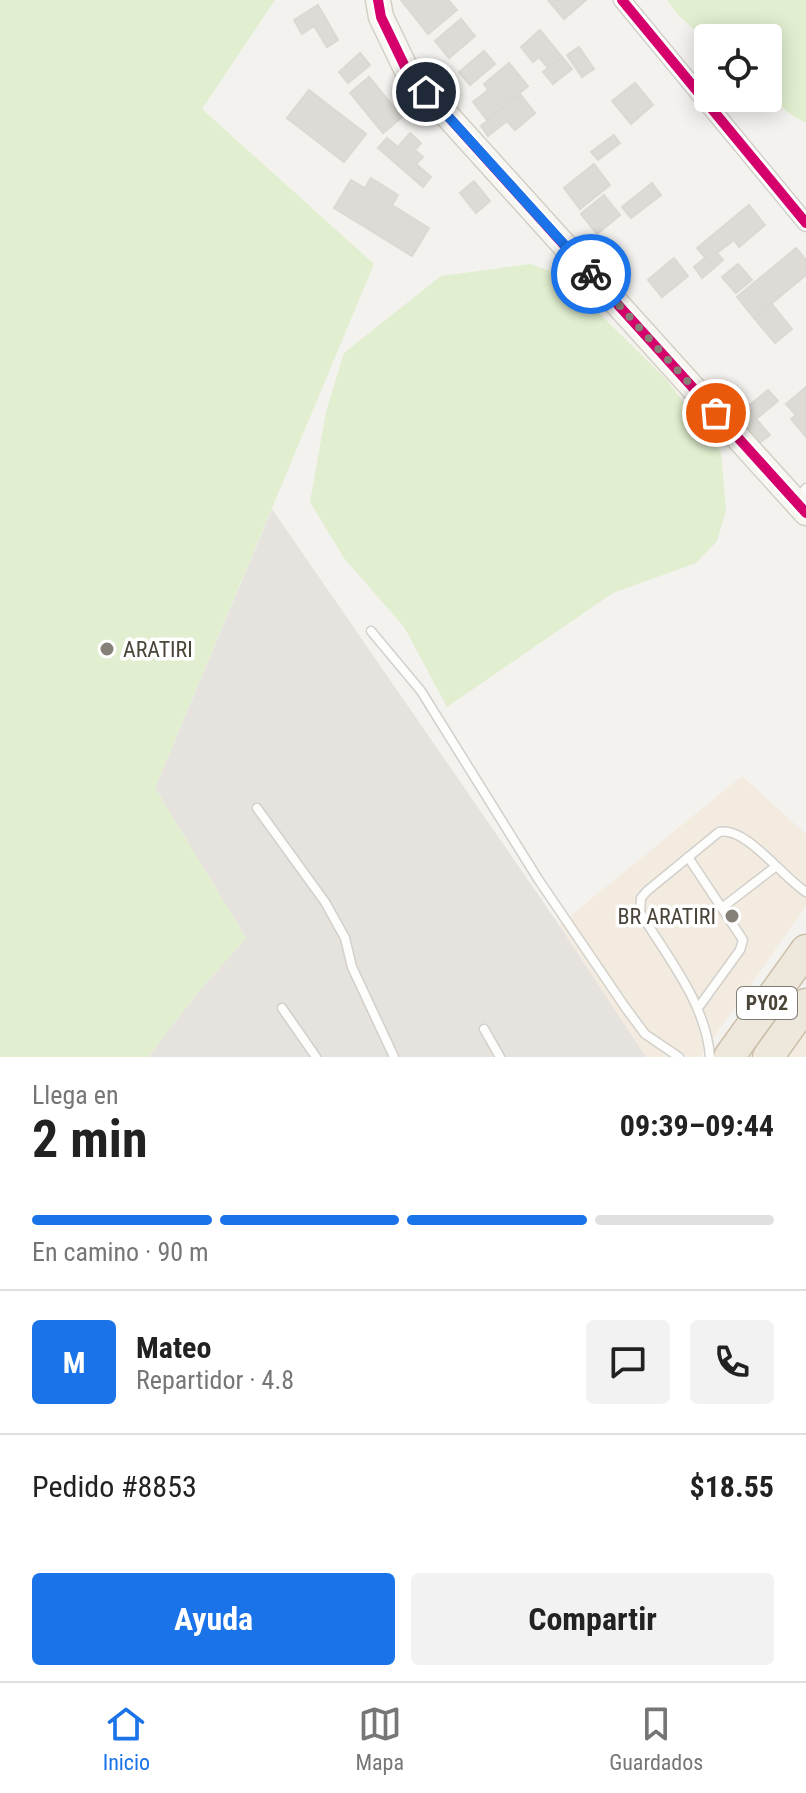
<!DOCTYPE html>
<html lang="es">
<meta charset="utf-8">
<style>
:root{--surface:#fff;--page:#f2f2f2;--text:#222;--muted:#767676;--line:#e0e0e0;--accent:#1a73e8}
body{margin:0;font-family:"Roboto Condensed",sans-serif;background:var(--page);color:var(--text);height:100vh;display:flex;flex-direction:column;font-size:30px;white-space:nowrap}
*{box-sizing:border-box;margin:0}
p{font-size:26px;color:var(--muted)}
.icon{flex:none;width:44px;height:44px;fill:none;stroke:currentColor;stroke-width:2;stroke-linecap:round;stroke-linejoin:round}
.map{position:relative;height:1057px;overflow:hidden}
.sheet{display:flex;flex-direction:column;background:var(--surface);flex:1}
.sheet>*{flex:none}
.fabs{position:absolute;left:694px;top:24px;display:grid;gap:16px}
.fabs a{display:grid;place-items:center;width:88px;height:88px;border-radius:8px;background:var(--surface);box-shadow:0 4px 20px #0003;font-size:40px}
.pin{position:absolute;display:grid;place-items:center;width:68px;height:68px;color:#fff;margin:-34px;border:4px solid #fff;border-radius:50%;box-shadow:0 2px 8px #0007}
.courier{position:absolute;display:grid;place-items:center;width:80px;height:80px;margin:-40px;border:6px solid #1a73e8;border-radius:50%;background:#fff;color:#222;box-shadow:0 2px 10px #0007}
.headline em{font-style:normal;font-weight:700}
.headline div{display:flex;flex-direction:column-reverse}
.headline{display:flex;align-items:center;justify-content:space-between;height:136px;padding:0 32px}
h1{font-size:52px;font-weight:700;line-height:60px}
.bar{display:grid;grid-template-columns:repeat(4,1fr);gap:12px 8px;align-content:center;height:96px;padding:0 32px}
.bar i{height:10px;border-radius:6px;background:var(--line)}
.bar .selected{background:var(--accent)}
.bar p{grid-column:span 4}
.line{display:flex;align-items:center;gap:20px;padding:0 32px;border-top:2px solid var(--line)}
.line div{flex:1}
.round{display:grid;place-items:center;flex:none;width:84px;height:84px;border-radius:8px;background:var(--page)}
.button{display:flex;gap:16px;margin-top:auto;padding:16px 32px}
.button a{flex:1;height:92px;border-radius:8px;background:var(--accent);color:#fff;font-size:32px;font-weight:700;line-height:92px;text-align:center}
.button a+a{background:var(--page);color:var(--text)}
.dock{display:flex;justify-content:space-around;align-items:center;height:112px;border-top:2px solid var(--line);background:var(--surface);font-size:22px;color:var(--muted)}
.dock a{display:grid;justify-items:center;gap:4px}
.dock .selected{color:var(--accent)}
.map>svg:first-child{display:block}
.commercial{fill:#f3ebdf}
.industrial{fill:#e6e2de}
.green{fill:#e1eecf}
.building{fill:#dedbd6;stroke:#dcd9d4;stroke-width:2}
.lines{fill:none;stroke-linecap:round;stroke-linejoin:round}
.lane-casing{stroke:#d2d0cb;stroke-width:11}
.street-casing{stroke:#d2d0cb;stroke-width:19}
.secondary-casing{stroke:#d3cfc5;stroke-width:27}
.highway-casing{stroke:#ccbfa9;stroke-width:33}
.lane{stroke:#fdfdfc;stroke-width:8}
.street{stroke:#fdfdfc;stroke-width:16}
.secondary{stroke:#f7f6f1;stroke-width:24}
.highway{stroke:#ede8db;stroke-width:30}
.cycleway-casing{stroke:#fff;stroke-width:15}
.cycleway{stroke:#d6006c;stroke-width:10}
.done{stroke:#868178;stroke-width:8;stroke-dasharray:0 14.4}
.route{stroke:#1a73e8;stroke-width:10}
.poi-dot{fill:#868178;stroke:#fff;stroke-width:3}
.labels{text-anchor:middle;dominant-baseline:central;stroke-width:7;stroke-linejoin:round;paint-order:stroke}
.shield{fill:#fff;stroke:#817c74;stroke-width:2}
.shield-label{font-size:20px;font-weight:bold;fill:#4b4439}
.poi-label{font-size:22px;fill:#4b4439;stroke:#fff;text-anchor:start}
</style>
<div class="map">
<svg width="806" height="1057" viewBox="0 0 806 1057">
<rect width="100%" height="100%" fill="#f4f2ee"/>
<!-- commercial -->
<g class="commercial">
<path d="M742,776L806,834V906L700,1057H646L559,925Z"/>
<path d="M806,1025V1057H783Z"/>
</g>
<!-- industrial -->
<path class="industrial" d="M272,509L559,925L646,1057H148L199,991L246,938L155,788Z"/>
<!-- green -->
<g class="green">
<path d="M0,0H275L202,109L374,264L155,788L246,938L199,991L148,1057H0Z"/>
<path d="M667,0H806V123L790,114L768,95V38H708V42L678,15Z"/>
<path d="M530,264L559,274L666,379L721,452L726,511L717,541L696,563L613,593L447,707L404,627L344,558L310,502L326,412L344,353L441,276Z"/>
</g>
<!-- building -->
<g class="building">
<path d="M401,0H448L457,10L428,34Z"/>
<path d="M548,0H586L564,19Z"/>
<path d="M318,5L338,40L327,47L314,26L302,34L294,20Z"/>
<path d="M461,19L475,36L449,58L435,41Z"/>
<path d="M540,30L562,57L548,68L539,57L533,62L521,47Z"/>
<path d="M579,47L594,69L582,77L567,55Z"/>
<path d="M484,51L495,64L470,85L459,72Z"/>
<path d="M360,53L370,65L348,83L339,72Z"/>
<path d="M562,57L572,69L553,84L543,72Z"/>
<path d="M509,63L528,86L487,120L473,102L488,90L484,84Z"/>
<path d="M369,77L402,117L383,133L350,93Z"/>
<path d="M635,83L653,105L631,124L612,101Z"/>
<path d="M309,90L366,134L344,162L287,118Z"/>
<path d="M520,94L535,113L515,130L507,121L488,136L481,126Z"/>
<path d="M410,133L421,143L415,150L423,157L416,164L431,177L423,187L378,148L387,138L398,147Z"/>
<path d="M614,135L620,143L598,160L591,152Z"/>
<path d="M594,164L610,185L580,209L564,188Z"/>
<path d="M371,178L398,195L392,205L429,228L412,256L334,208L351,180L365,188Z"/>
<path d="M474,181L490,201L476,213L460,193Z"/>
<path d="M652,183L661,195L631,218L622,207Z"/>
<path d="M604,195L620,215L597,234L581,214Z"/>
<path d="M749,205L765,225L739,247L734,240L717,253L723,260L714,268L697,248Z"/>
<path d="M796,248L806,260V275L754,318L737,297Z"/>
<path d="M674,258L688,276L662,297L648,280Z"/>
<path d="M705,258L714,268L702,278L694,267Z"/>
<path d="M738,264L752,280L736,293L722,277Z"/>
<path d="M772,304L792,329L775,343L754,318Z"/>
<path d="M806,387V437L791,419L796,415L786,404Z"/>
<path d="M768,390L778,401L756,419L770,435L759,443L737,416Z"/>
</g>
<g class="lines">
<defs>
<g id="lane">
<path d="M796,500L806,488"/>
<path d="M371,631L421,691L538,879L625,1007L645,1034L679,1057"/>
<path d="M257,808L325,902L345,938L352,967L394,1057"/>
<path d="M688,857L743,940L740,950L698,1008"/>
<path d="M723,907L775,867"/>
<path d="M282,1008L316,1057"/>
<path d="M484,1029L500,1057"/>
<path d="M710,1057C706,1003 667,957 640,912L641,898L647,891L719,832C746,826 782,877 806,892"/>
</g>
<path id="street" d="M622,0L806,223"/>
<path id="secondary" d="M378,0L381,17L407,71L806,513"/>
<g id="highway">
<path d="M729,1057L806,950"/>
<path d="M768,1057L806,1004"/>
</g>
</defs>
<!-- lane casing -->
<use href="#lane" class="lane-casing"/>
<!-- street casing -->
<use href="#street" class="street-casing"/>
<!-- secondary casing -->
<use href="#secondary" class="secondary-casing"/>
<!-- highway casing -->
<use href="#highway" class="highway-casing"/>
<!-- lane -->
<use href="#lane" class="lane"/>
<!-- street -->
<use href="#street" class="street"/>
<!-- secondary -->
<use href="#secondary" class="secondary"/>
<!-- highway -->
<use href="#highway" class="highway"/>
<defs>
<g id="cycleway">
<path d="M378,0L381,17L407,71L806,513"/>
<path d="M622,0L806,223"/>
</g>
</defs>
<!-- cycleway casing -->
<use href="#cycleway" class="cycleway-casing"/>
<!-- cycleway -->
<use href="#cycleway" class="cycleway"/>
</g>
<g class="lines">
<!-- done -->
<path class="done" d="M591,274L716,413"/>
<!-- route -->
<path class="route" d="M426,92L591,274"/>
</g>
<!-- markers -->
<g class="poi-dot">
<circle cx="107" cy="649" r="8"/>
<circle cx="732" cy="916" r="8"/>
</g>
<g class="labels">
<!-- shield labels -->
<rect class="shield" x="737" y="987" width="60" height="32" rx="6"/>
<g class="shield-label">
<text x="767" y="1003">PY02</text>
</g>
<!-- poi labels -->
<g class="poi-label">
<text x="123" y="649">ARATIRI</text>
<text x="716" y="916" text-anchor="end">BR ARATIRI</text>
</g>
</g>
</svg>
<div class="fabs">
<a><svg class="icon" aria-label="locate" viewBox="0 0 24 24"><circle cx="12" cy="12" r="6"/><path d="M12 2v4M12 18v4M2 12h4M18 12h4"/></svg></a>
</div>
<div class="pin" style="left:716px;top:413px;background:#ea580c"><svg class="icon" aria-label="bag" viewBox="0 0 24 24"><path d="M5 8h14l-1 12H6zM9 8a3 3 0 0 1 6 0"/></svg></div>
<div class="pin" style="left:426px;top:92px;background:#1f2937"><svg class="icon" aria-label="home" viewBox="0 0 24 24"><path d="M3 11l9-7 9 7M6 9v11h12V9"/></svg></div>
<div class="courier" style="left:591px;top:274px"><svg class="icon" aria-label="bike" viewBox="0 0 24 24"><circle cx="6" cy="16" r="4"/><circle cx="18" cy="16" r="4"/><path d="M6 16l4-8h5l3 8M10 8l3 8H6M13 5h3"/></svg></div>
</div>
<section class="sheet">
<div class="headline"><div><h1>2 min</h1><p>Llega en</p></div><em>09:39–09:44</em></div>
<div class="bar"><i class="selected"></i><i class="selected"></i><i class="selected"></i><i></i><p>En camino · 90 m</p></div>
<div class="line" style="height:144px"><b class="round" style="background:var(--accent);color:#fff">M</b><div><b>Mateo</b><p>Repartidor · 4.8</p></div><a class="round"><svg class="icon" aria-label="chat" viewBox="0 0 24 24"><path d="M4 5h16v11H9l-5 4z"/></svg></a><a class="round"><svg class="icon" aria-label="phone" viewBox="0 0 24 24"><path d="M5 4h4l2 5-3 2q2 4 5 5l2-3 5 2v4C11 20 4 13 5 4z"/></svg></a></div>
<div class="line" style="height:104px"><div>Pedido #8853</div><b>$18.55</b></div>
<div class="button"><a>Ayuda</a><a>Compartir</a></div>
</section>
<nav class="dock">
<a class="selected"><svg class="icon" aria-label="home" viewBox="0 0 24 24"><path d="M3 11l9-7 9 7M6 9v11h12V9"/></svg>Inicio</a>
<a><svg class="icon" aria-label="map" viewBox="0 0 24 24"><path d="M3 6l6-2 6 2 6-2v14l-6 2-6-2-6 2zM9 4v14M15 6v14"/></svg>Mapa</a>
<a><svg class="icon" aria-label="saved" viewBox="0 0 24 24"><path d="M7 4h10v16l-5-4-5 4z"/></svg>Guardados</a>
</nav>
